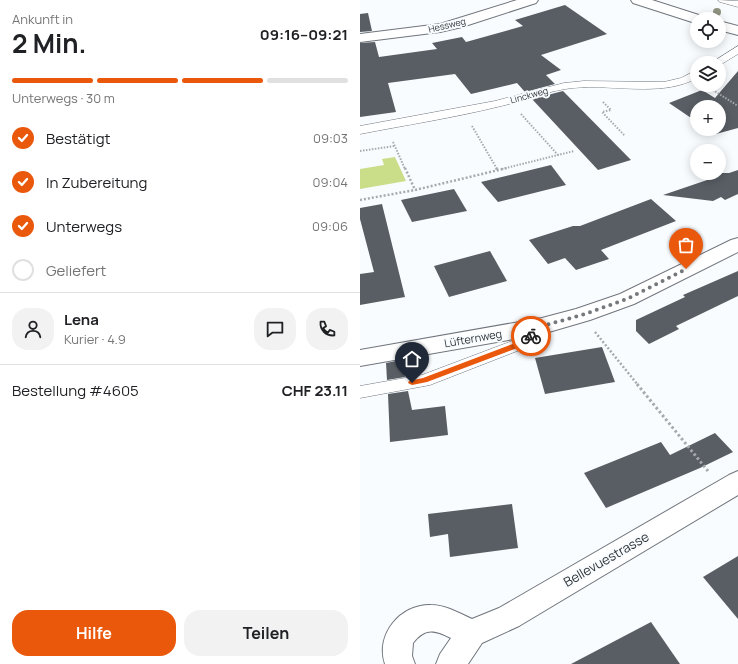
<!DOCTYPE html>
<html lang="de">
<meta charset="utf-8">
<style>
:root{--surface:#fff;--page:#f2f2f2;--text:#202124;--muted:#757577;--line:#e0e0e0;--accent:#ea580c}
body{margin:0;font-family:Manrope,sans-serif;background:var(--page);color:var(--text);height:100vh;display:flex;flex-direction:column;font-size:15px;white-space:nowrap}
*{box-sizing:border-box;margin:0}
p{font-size:13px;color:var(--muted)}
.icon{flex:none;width:22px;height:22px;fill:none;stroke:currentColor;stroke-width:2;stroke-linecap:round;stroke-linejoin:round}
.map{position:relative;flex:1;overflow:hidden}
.side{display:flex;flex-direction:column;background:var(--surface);width:360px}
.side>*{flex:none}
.buttons{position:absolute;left:330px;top:12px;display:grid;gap:8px}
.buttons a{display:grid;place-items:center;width:36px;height:36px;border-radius:50%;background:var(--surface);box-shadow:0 2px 10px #0003;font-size:20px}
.pin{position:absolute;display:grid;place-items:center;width:34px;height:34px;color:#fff;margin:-41px -17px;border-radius:50% 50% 50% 0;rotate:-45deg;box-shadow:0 0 4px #0007}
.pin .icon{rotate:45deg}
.courier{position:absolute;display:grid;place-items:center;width:40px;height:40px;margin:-20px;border:3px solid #ea580c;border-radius:50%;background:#fff;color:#222;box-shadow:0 1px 5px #0007}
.headline em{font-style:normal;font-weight:700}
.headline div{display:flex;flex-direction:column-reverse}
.headline{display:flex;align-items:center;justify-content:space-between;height:68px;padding:0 12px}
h1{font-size:26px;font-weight:700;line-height:30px}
.bar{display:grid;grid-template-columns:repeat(4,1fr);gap:6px 4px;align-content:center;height:48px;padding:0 12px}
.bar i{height:5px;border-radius:3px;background:var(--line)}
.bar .selected{background:var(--accent)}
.bar p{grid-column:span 4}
.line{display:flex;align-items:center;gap:10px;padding:0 12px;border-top:1px solid var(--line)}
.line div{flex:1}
.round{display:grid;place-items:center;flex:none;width:42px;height:42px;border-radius:16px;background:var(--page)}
ol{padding:0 12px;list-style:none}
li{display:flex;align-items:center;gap:12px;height:44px}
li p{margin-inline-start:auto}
li .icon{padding:4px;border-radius:50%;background:var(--accent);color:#fff;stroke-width:4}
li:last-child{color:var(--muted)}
li i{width:22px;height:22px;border:2px solid var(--line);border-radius:50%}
.primary-button{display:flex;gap:8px;margin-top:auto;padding:8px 12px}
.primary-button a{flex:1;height:46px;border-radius:16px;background:var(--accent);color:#fff;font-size:16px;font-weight:700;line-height:46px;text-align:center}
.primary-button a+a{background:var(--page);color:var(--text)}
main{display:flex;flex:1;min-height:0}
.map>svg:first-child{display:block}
.green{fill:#cadd88}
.building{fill:#585e64}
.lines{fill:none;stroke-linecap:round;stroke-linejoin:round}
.lane-casing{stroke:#6f757c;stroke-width:1}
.street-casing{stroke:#6f757c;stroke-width:2}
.secondary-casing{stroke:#6f757c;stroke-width:2}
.path-far2{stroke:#a7aaad;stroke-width:2;stroke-dasharray:1.5 1.5;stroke-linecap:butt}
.path-far1{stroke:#a7aaad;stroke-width:2.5;stroke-dasharray:2 2;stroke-linecap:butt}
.path{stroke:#a7aaad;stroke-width:3;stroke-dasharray:2.5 2.5;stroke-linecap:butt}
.lane{fill:#fff;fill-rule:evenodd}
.street{fill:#fff;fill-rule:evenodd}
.secondary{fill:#fff;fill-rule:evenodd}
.tree{fill:#8f9581}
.route{fill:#ea580c}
.done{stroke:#76797c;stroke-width:4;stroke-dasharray:0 7.2}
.labels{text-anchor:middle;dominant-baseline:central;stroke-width:4;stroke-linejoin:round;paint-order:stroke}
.far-street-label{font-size:9px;fill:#2f3235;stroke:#f9fcff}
.street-label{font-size:11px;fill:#2f3235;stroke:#f9fcff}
.near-street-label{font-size:13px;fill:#2f3235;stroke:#f9fcff}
</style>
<main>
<section class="side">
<div class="headline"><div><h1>2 Min.</h1><p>Ankunft in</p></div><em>09:16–09:21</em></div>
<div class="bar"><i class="selected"></i><i class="selected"></i><i class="selected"></i><i></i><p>Unterwegs · 30 m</p></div>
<ol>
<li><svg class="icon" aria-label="check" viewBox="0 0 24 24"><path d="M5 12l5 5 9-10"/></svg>Bestätigt<p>09:03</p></li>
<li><svg class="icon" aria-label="check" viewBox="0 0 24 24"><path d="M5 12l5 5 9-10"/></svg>In Zubereitung<p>09:04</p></li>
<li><svg class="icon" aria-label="check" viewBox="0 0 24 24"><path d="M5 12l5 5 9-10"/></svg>Unterwegs<p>09:06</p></li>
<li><i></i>Geliefert</li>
</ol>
<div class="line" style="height:72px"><a class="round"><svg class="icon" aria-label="person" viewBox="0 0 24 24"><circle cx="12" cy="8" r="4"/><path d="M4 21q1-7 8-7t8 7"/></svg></a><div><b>Lena</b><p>Kurier · 4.9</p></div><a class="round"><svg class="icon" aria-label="chat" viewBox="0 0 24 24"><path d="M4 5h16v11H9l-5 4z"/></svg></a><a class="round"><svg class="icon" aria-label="phone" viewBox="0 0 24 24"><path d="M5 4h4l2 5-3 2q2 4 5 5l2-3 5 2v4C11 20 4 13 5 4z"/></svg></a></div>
<div class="line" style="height:52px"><div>Bestellung #4605</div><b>CHF 23.11</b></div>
<div class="primary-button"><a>Hilfe</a><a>Teilen</a></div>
</section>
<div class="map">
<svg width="378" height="664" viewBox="0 0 378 664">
<rect width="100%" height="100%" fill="#f9fcff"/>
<!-- green -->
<path class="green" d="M35,157L46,181L0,189V169L24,165L22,159Z"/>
<!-- building -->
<g class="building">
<path d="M205,5L247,34L181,55L201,70L186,75L195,84L165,92L157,83L111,94L95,74L28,83L36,112L0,117V43L15,42L19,57L77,49L72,43L102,37L106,42L163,26L155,20Z"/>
<path d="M8,13L12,31L0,32V14Z"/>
<path d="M378,71V128L356,134L348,129H359V107H337V122L309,103L342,90L355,98Z"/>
<path d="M203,91L271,160L238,170L172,99Z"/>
<path d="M191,165L206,185L138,202L121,182Z"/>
<path d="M378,170V194L365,200L361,197L353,201L303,195L353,178L352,173H369Z"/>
<path d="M94,189L107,211L52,222L41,200Z"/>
<path d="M291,199L316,221L241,250L249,259L216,270L205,258L188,264L169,240L213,226H220Z"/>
<path d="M22,204L45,297L0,305V274L14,272L0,219V208Z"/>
<path d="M130,251L147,281L89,297L74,266Z"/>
<path d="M378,271V296L316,326L319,329L289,344L276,331V320L325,297L323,295Z"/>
<path d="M242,347L255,382L185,394L175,358Z"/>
<path d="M41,360L45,377L27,380L26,363Z"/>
<path d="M48,391L52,410L85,406L88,435L30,442L28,394Z"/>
<path d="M355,433L373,452L340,468L246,508L224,473L301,442L310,455Z"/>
<path d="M152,504L158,548L90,557L88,534L70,537L68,514Z"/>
<path d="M378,556V619L343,577Z"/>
<path d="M291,622L320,664H211Z"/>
</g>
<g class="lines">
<defs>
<g id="lane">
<path d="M358,0L378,1V7L360,2Z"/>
<path d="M378,46V54L360,65L359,63H351Z"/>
<path d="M337,70V78C300,99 247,82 205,89C182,93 160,102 137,107C92,118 46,125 0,134V126L135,101L204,83L224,81L304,82L321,78Z"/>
<path d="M182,321L187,322L189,326L170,346L70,385L0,398V386L62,375L160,338L177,322Z"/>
</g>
<g id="street">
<path d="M157,0H178L176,3L102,27L80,32L0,42V34L80,24Z"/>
<path d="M378,238V252L274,304L230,320L182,334L0,366V350L182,318L216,309L260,294L371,240Z"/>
<path d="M378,471V495L159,626L122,643L108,664H76L80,654L91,638C75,630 65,627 53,643L52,656L55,664H25C15,635 40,604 71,605C85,605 99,613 112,619L139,608L369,475Z"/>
</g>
<g id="secondary">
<path d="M271,0H292L342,16L344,19H337V23L332,22L273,3Z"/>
<path d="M359,21L378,26V35L359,30Z"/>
</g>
</defs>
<!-- lane casing -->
<use href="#lane" class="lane-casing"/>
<!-- street casing -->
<use href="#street" class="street-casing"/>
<!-- secondary casing -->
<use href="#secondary" class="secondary-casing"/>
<!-- path-far2 -->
<g class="path-far2">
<path d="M345,85L378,106"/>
<path d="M243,102L251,110L242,112L265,136"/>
<path d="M161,114L198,155"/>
<path d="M112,126L137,169"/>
<path d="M33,142L45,169"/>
<path d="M0,151L35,146"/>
<path d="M142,169L214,151"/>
</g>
<!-- path-far1 -->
<g class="path-far1">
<path d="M45,168L55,190"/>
<path d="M136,168L138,171"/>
<path d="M0,200L55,190L147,168"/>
<path d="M235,332L278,385"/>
</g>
<!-- path -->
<path class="path" d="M277,384L348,471"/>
<!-- lane -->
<use href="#lane" class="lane"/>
<!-- street -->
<use href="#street" class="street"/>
<!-- secondary -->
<use href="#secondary" class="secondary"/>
</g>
<!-- trees -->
<circle class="tree" cx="357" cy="12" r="4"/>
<!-- route -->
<path class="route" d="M171,334L175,336L168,344L67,382L52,385L48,383L49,381L63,378L163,340Z"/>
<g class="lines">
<!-- done -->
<path class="done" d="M171,336L182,326L222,315L267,299L326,269"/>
</g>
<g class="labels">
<!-- far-street labels -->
<g class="far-street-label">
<text transform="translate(87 25) rotate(-13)">Hessweg</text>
<text transform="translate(169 95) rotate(-15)">Linckweg</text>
</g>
<!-- street labels -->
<g class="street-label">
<text transform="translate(113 338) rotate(-10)">Lüfternweg</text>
</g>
<!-- near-street labels -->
<g class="near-street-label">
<text transform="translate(246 559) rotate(-30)">Bellevuestrasse</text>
</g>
</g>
</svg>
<div class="buttons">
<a><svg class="icon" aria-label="locate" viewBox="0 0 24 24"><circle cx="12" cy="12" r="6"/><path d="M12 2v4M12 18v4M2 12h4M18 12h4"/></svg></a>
<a><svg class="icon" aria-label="layers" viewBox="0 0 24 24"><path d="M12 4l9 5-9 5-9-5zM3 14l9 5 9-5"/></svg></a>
<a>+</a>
<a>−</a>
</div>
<div class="pin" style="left:326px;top:269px;background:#ea580c"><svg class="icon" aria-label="bag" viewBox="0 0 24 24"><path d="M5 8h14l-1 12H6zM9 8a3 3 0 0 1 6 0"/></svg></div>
<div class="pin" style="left:52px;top:383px;background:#1f2937"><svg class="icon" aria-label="home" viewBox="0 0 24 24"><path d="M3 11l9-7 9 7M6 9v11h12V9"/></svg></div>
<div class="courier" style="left:171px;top:336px"><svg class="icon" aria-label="bike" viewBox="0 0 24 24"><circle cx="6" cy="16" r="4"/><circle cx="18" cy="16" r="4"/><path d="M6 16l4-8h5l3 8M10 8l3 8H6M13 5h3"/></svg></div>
</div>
</main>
